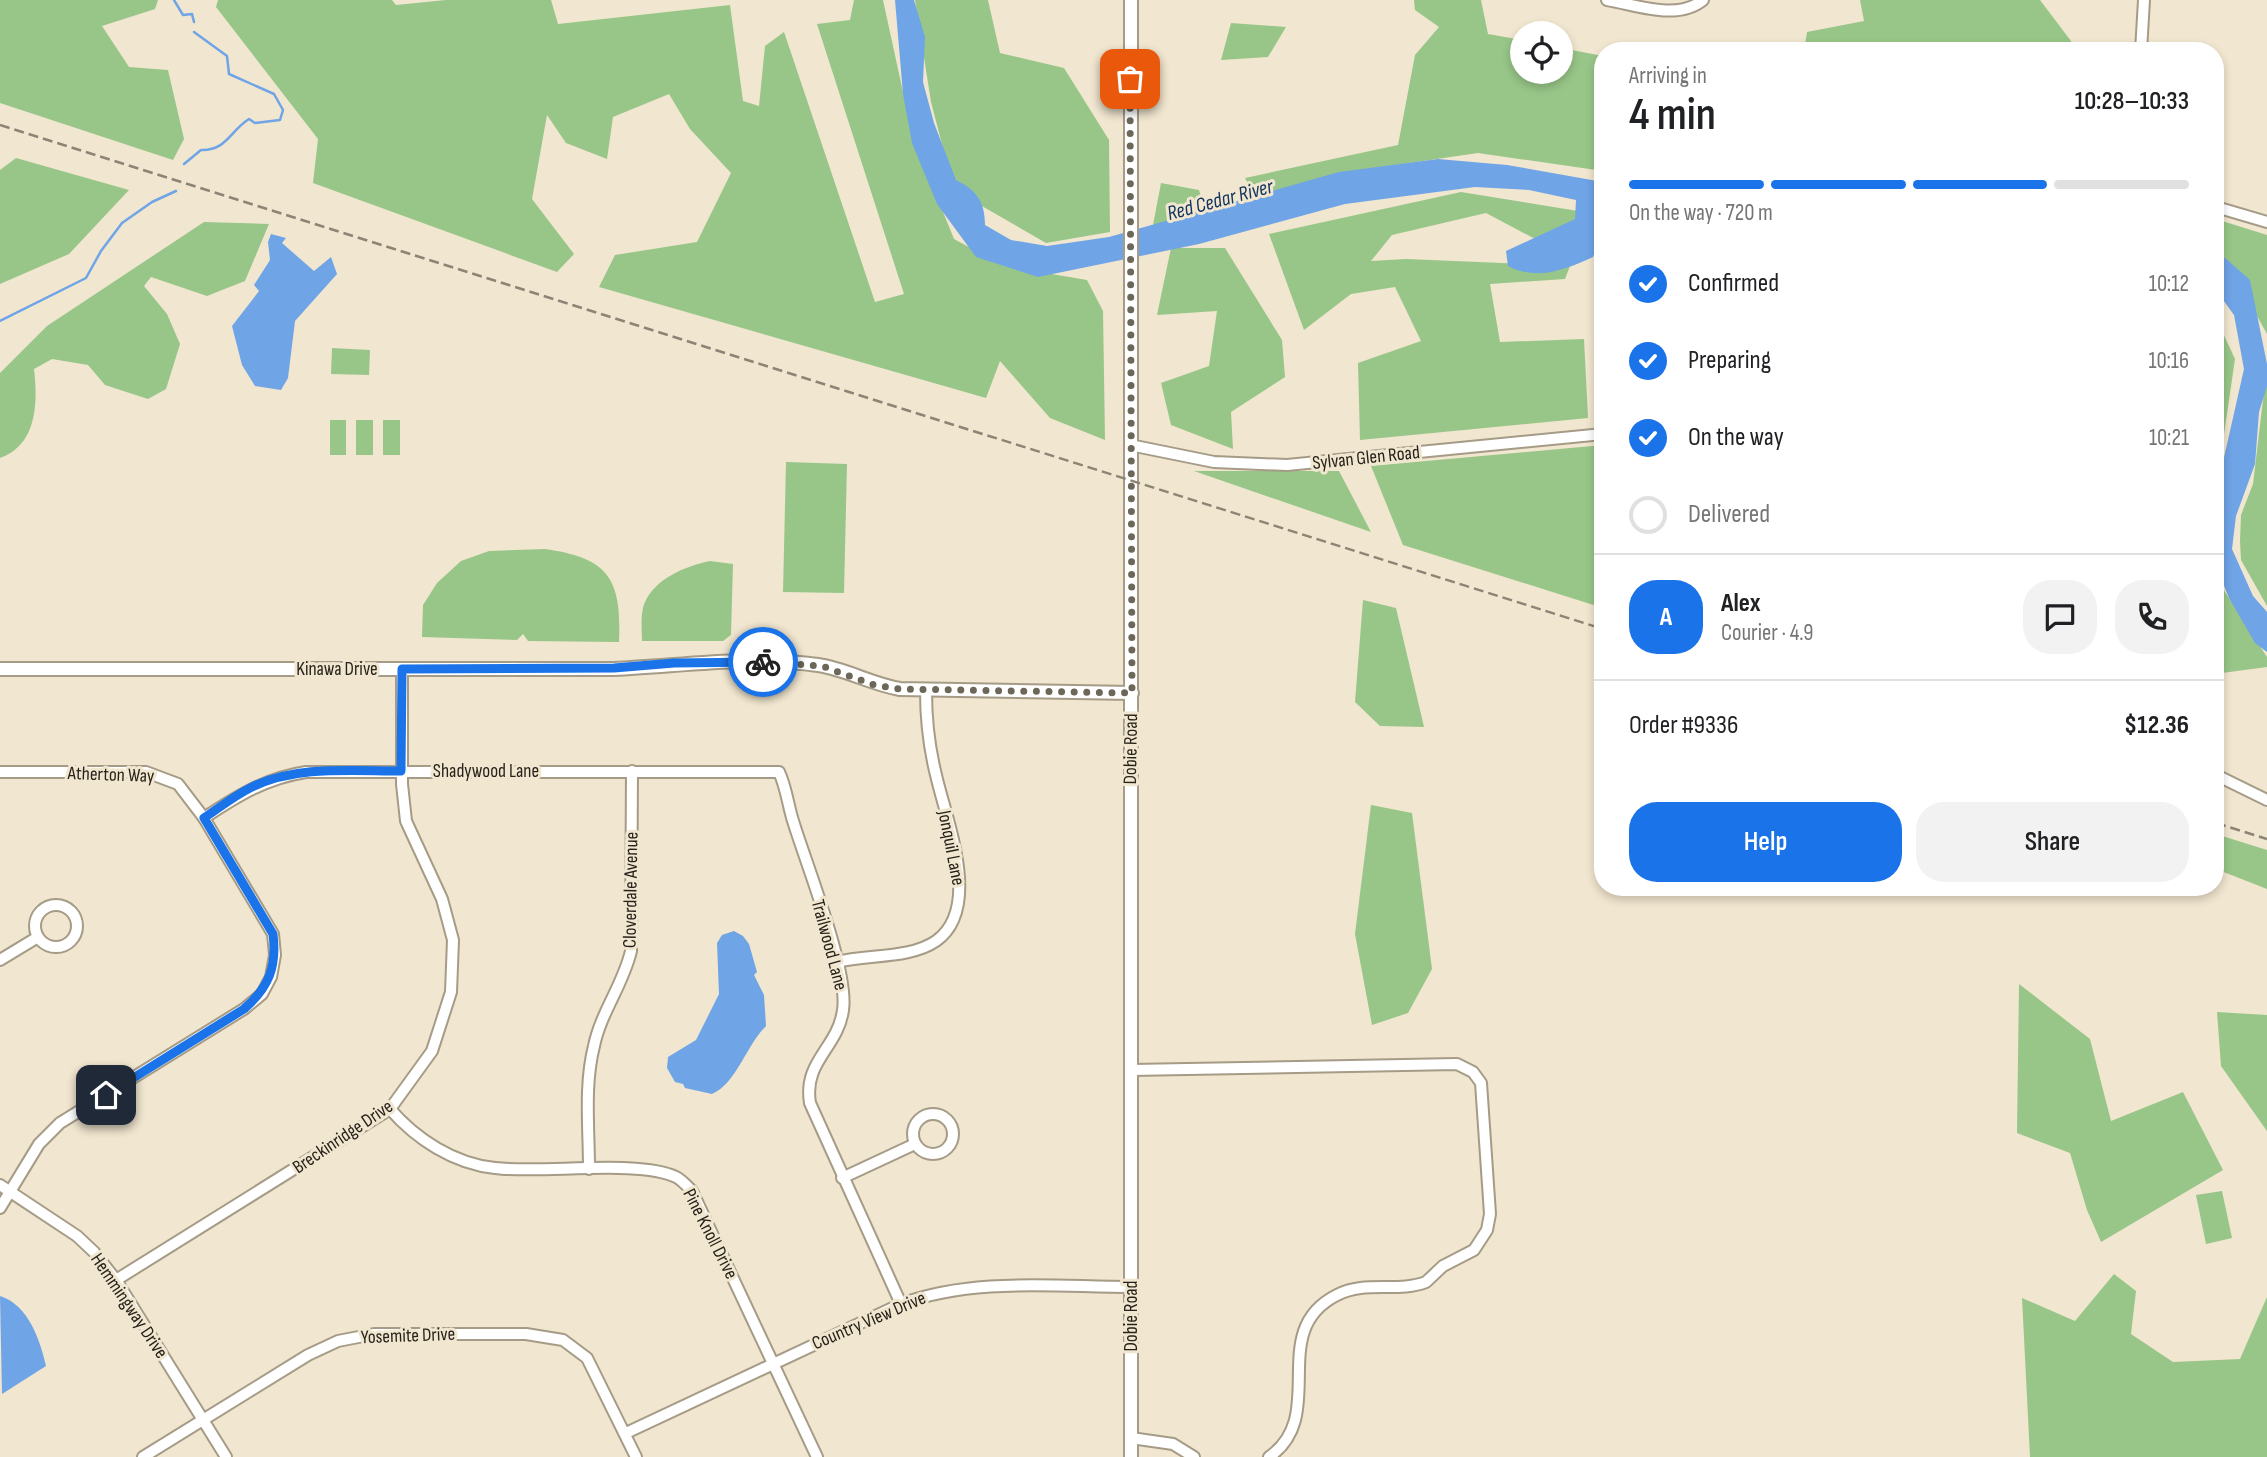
<!DOCTYPE html>
<meta charset="utf-8">
<style>
:root{--surface:#fff;--page:#f2f2f2;--text:#202124;--muted:#757577;--line:#e0e0e0;--accent:#1a73e8}
body{margin:0;font-family:"Sofia Sans Condensed",sans-serif;background:var(--page);color:var(--text);height:100vh;display:flex;flex-direction:column;font-size:26px;white-space:nowrap}
*{box-sizing:border-box;margin:0}
p{font-size:23px;color:var(--muted)}
.icon{flex:none;width:38px;height:38px;fill:none;stroke:currentColor;stroke-width:2;stroke-linecap:round;stroke-linejoin:round}
.map{position:relative;flex:1;overflow:hidden}
.sheet{position:absolute;left:1594px;top:42px;width:630px;height:854px;display:flex;flex-direction:column;background:var(--surface);border-radius:28px;box-shadow:0 4px 10px #0003}
.sheet>*{flex:none}
.controls{position:absolute;left:1510px;top:21px;display:grid;gap:14px}
.controls a{display:grid;place-items:center;width:63px;height:63px;border-radius:50%;background:var(--surface);box-shadow:0 4px 10px #0003;font-size:35px}
.pin{position:absolute;display:grid;place-items:center;width:60px;height:60px;color:#fff;margin:-30px;border-radius:14px;box-shadow:0 4px 10px #0006}
.courier{position:absolute;display:grid;place-items:center;width:70px;height:70px;margin:-35px;border:5px solid #1a73e8;border-radius:50%;background:#fff;color:#222;box-shadow:0 2px 9px #0007}
.summary em{font-style:normal;font-weight:600}
.summary div{display:flex;flex-direction:column-reverse}
.summary{display:flex;align-items:center;justify-content:space-between;height:119px;padding:0 35px}
h1{font-size:46px;font-weight:600;line-height:52px}
.bar{display:grid;grid-template-columns:repeat(4,1fr);gap:10px 7px;align-content:center;height:84px;padding:0 35px}
.bar i{height:9px;border-radius:5px;background:var(--line)}
.bar .active{background:var(--accent)}
.bar p{grid-column:span 4}
.line{display:flex;align-items:center;gap:18px;padding:0 35px;border-top:2px solid var(--line)}
.line div{flex:1}
.round{display:grid;place-items:center;flex:none;width:74px;height:74px;border-radius:28px;background:var(--page)}
ol{padding:0 35px;list-style:none}
li{display:flex;align-items:center;gap:21px;height:77px}
li p{margin-inline-start:auto}
li .icon{padding:7px;border-radius:50%;background:var(--accent);color:#fff;stroke-width:4}
li:last-child{color:var(--muted)}
li i{width:38px;height:38px;border:4px solid var(--line);border-radius:50%}
.action{display:flex;gap:14px;margin-top:auto;padding:14px 35px}
.action a{flex:1;height:80px;border-radius:28px;background:var(--accent);color:#fff;font-size:28px;font-weight:600;line-height:80px;text-align:center}
.action a+a{background:var(--page);color:var(--text)}
.map>svg:first-child{display:block}
.green{fill:#98c688}
.water{fill:#6fa4e6}
.lines{fill:none;stroke-linecap:round;stroke-linejoin:round}
.stream{stroke:#6fa4e6;stroke-width:2.5}
.minor-casing{stroke:#a59b86;stroke-width:14}
.tertiary-casing{stroke:#a59b86;stroke-width:16}
.minor{stroke:#fff;stroke-width:10}
.tertiary{stroke:#fff;stroke-width:12}
.rail{stroke:#8c8475;stroke-width:2.5;stroke-dasharray:10 5;stroke-linecap:butt}
.done{stroke:#6d6759;stroke-width:7;stroke-dasharray:0 12.6}
.route{stroke:#1a73e8;stroke-width:9}
.labels{text-anchor:middle;dominant-baseline:central;stroke-width:6;stroke-linejoin:round;paint-order:stroke}
.street-label{font-size:19px;fill:#26221a;stroke:#f1e6cf}
.water-label{font-size:21px;font-style:italic;fill:#123660;stroke:#f1e6cf}
</style>
<div class="map">
<svg width="2267" height="1457" viewBox="0 0 2267 1457">
<rect width="100%" height="100%" fill="#f1e6cf"/>
<!-- green -->
<g class="green">
<path d="M0,0H158L155,9L102,26L129,67L168,70L184,139L173,160L0,103Z"/>
<path d="M218,0H392L396,5L446,0H551L558,24L730,5L743,101L759,106L765,46L784,32L875,302L904,294L817,24L850,20L854,0H883L913,138L954,239L1004,266L1087,280L1103,311L1105,440L1050,418L1000,361L986,398L599,287L615,255L697,242L731,173L690,129L669,94L613,117L607,159L566,143L547,115L532,199L574,254L557,272L313,183L318,139L216,7Z"/>
<path d="M915,0H988L1000,53L1064,68L1109,140L1110,232L1046,243L954,190L931,102Z"/>
<path d="M1414,0H1481L1488,34L1522,40V72H1561V48L1603,56V171L1478,153L1354,171L1256,199L1245,178L1398,145L1415,55L1439,27L1415,10Z"/>
<path d="M1860,0H2040L2071,41V51H1804L1807,32L1864,21Z"/>
<path d="M1231,23L1286,27L1268,57L1221,60Z"/>
<path d="M16,158L129,190L69,254L0,284V170Z"/>
<path d="M1161,183L1199,190L1206,214L1153,225Z"/>
<path d="M1461,192L1603,215V239L1539,241L1486,213L1392,235L1371,261L1406,259L1570,266L1565,279L1490,284L1500,342L1584,339L1588,418L1360,440L1358,363L1421,341L1395,287L1351,294L1304,330L1269,234Z"/>
<path d="M2216,219L2267,235V334L2223,255L2216,254Z"/>
<path d="M204,222L269,224L245,281L207,296L151,277L144,286L167,314L180,344L166,389L148,399L105,385L88,365L52,359L34,369C38,403 37,445 0,458V373L47,326Z"/>
<path d="M1171,248H1225L1282,340L1285,377L1231,412L1233,449L1171,425L1161,383L1209,366L1217,311L1157,315Z"/>
<path d="M2216,318L2235,359L2216,489Z"/>
<path d="M332,348L370,350L369,375L331,374Z"/>
<path d="M2267,366V606L2241,560L2240,541L2241,515L2253,484Z"/>
<rect x="330" y="420" width="16" height="35"/>
<rect x="356" y="420" width="17" height="35"/>
<rect x="383" y="420" width="17" height="35"/>
<path d="M1603,445V608L1403,545L1371,466Z"/>
<path d="M786,462L847,464L844,593L783,592Z"/>
<path d="M1194,471H1339L1371,532Z"/>
<path d="M545,549C608,558 622,578 619,642L528,641L523,634L517,640L422,637L423,605L437,583L461,561L489,551Z"/>
<path d="M710,561L733,564L731,635L723,641H642C642,629 640,613 645,602C656,578 686,566 710,561Z"/>
<path d="M2216,578L2267,657V667L2222,673L2216,667Z"/>
<path d="M1363,600L1396,608L1424,727L1380,726L1355,702Z"/>
<path d="M1371,805L1412,813L1432,969L1408,1013L1372,1025L1355,934Z"/>
<path d="M2216,834L2267,850V889L2216,869Z"/>
<path d="M2019,984L2090,1039L2111,1121L2183,1092L2223,1170L2101,1242L2087,1210L2070,1153L2017,1133Z"/>
<path d="M2217,1012L2267,1015V1131L2221,1066Z"/>
<path d="M2222,1191L2232,1238L2206,1244L2196,1195Z"/>
<path d="M2114,1274L2136,1291L2131,1334L2173,1362L2240,1359L2267,1297V1457H2030L2022,1298L2075,1321Z"/>
</g>
<!-- water -->
<g class="water">
<path d="M895,0H914L925,37L923,82L934,123L956,180C976,190 985,201 985,225L1011,240L1047,246L1109,237L1339,172L1438,159L1507,165L1603,182V234L1593,257C1564,270 1537,281 1508,266L1506,251L1575,219L1576,200L1529,190L1475,187L1345,204L1199,244L1038,277L976,257L937,204L912,143L903,94Z"/>
<path d="M271,234L286,238L282,243L314,271L331,257L337,274L295,321L288,378L281,390L255,386L242,365L232,326L259,291L254,285L270,260L268,242Z"/>
<path d="M2216,250L2250,280L2267,364V386L2259,412L2255,464L2236,516L2232,549L2253,596L2267,612V652L2255,643L2229,598L2216,566V493L2244,369L2234,315L2216,290Z"/>
<path d="M734,931L743,936L749,944L757,972L754,975L764,995L766,1026C746,1046 736,1084 712,1094L685,1088L683,1084L675,1082L667,1068L668,1057L696,1040L719,994L717,943L722,935Z"/>
<path d="M0,1296C29,1305 40,1341 46,1366L2,1394Z"/>
</g>
<g class="lines">
<!-- stream -->
<g class="stream">
<path d="M174,0L183,15L192,14L194,22"/>
<path d="M184,164L201,150C226,151 230,131 249,119L255,123L280,120L283,110L274,94L229,74L227,56L194,32"/>
<path d="M0,321L86,278L101,251L122,223L152,202L176,191"/>
</g>
<defs>
<g id="minor">
<path d="M1607,0C1637,5 1677,21 1703,0"/>
<path d="M2141,51L2144,0"/>
<path d="M2216,207L2267,222"/>
<path d="M1130,445L1214,462L1287,465L1603,434"/>
<path d="M0,772H146L178,784L204,818L273,934L275,955L271,977L262,994L244,1009L60,1123L39,1144L0,1208"/>
<path d="M2216,775L2267,800"/>
<path d="M204,818C237,796 266,778 306,772H779C787,789 788,807 794,824C807,866 849,972 843,1010C838,1048 803,1061 810,1103L901,1304"/>
<circle cx="56" cy="926" r="21"/>
<path d="M0,960L38,937"/>
<path d="M837,962C867,954 910,959 936,941C983,908 946,820 936,775C929,747 926,719 926,691"/>
<path d="M1131,1070L1457,1064L1473,1072L1481,1083L1490,1214L1487,1230L1474,1250L1443,1266L1426,1282C1398,1293 1365,1280 1337,1295C1265,1331 1330,1415 1269,1457"/>
<path d="M390,1109C416,1139 454,1164 495,1168C541,1174 639,1159 676,1177C682,1180 687,1186 692,1191L817,1457"/>
<circle cx="933" cy="1134" r="20"/>
<path d="M589,1169C589,1128 584,1085 594,1046C601,1012 623,985 631,951L632,771"/>
<path d="M842,1178L915,1144"/>
<path d="M0,1185L77,1236L94,1252L116,1280L226,1457"/>
<path d="M116,1280L390,1109L432,1051L451,992L453,940L442,899L406,821L402,784V669"/>
<path d="M626,1433L901,1304C974,1277 1055,1287 1131,1287"/>
<path d="M1131,1438L1173,1444L1194,1457"/>
<path d="M143,1457L308,1355L338,1341L374,1334H526L563,1340L587,1358L636,1457"/>
</g>
<g id="tertiary">
<path d="M1131,0V1457"/>
<path d="M0,669H614C682,666 750,655 818,665C846,669 871,684 900,689L1132,693"/>
</g>
</defs>
<!-- minor casing -->
<use href="#minor" class="minor-casing"/>
<!-- tertiary casing -->
<use href="#tertiary" class="tertiary-casing"/>
<!-- minor -->
<use href="#minor" class="minor"/>
<!-- tertiary -->
<use href="#tertiary" class="tertiary"/>
<!-- rail -->
<g class="rail">
<path d="M0,125L1603,629"/>
<path d="M2216,823L2267,839"/>
</g>
</g>
<g class="lines">
<!-- done -->
<path class="done" d="M763,662L822,666L874,685L900,689L1132,693L1130,79"/>
<!-- route -->
<path class="route" d="M106,1095L244,1009C269,987 277,967 273,934L204,818C219,808 234,796 250,788C295,765 352,771 401,771L402,669L614,668L674,663L763,662"/>
</g>
<g class="labels">
<!-- street labels -->
<g class="street-label">
<text transform="translate(1366 458) rotate(-6)">Sylvan Glen Road</text>
<text x="337" y="669">Kinawa Drive</text>
<text transform="translate(1131 749) rotate(-89)">Dobie Road</text>
<text x="486" y="771">Shadywood Lane</text>
<text transform="translate(111 775) rotate(2)">Atherton Way</text>
<text transform="translate(951 848) rotate(79)">Jonquil Lane</text>
<text transform="translate(631 890) rotate(-89)">Cloverdale Avenue</text>
<text transform="translate(829 945) rotate(75)">Trailwood Lane</text>
<text transform="translate(343 1137) rotate(-34)">Breckinridge Drive</text>
<text transform="translate(710 1234) rotate(63)">Pine Knoll Drive</text>
<text transform="translate(129 1306) rotate(56)">Hemmingway Drive</text>
<text transform="translate(1131 1316) rotate(-90)">Dobie Road</text>
<text transform="translate(869 1321) rotate(-23)">Country View Drive</text>
<text transform="translate(408 1336) rotate(-2)">Yosemite Drive</text>
</g>
<!-- water labels -->
<g class="water-label">
<text transform="translate(1220 200) rotate(-15)">Red Cedar River</text>
</g>
</g>
</svg>
<div class="controls">
<a><svg class="icon" aria-label="locate" viewBox="0 0 24 24"><circle cx="12" cy="12" r="6"/><path d="M12 2v4M12 18v4M2 12h4M18 12h4"/></svg></a>
</div>
<div class="pin" style="left:1130px;top:79px;background:#ea580c"><svg class="icon" aria-label="bag" viewBox="0 0 24 24"><path d="M5 8h14l-1 12H6zM9 8a3 3 0 0 1 6 0"/></svg></div>
<div class="pin" style="left:106px;top:1095px;background:#1f2937"><svg class="icon" aria-label="home" viewBox="0 0 24 24"><path d="M3 11l9-7 9 7M6 9v11h12V9"/></svg></div>
<div class="courier" style="left:763px;top:662px"><svg class="icon" aria-label="bike" viewBox="0 0 24 24"><circle cx="6" cy="16" r="4"/><circle cx="18" cy="16" r="4"/><path d="M6 16l4-8h5l3 8M10 8l3 8H6M13 5h3"/></svg></div>
<section class="sheet">
<div class="summary"><div><h1>4 min</h1><p>Arriving in</p></div><em>10:28–10:33</em></div>
<div class="bar"><i class="active"></i><i class="active"></i><i class="active"></i><i></i><p>On the way · 720 m</p></div>
<ol>
<li><svg class="icon" aria-label="check" viewBox="0 0 24 24"><path d="M5 12l5 5 9-10"/></svg>Confirmed<p>10:12</p></li>
<li><svg class="icon" aria-label="check" viewBox="0 0 24 24"><path d="M5 12l5 5 9-10"/></svg>Preparing<p>10:16</p></li>
<li><svg class="icon" aria-label="check" viewBox="0 0 24 24"><path d="M5 12l5 5 9-10"/></svg>On the way<p>10:21</p></li>
<li><i></i>Delivered</li>
</ol>
<div class="line" style="height:126px"><b class="round" style="background:var(--accent);color:#fff">A</b><div><b>Alex</b><p>Courier · 4.9</p></div><a class="round"><svg class="icon" aria-label="chat" viewBox="0 0 24 24"><path d="M4 5h16v11H9l-5 4z"/></svg></a><a class="round"><svg class="icon" aria-label="phone" viewBox="0 0 24 24"><path d="M5 4h4l2 5-3 2q2 4 5 5l2-3 5 2v4C11 20 4 13 5 4z"/></svg></a></div>
<div class="line" style="height:91px"><div>Order #9336</div><b>$12.36</b></div>
<div class="action"><a>Help</a><a>Share</a></div>
</section>
</div>
